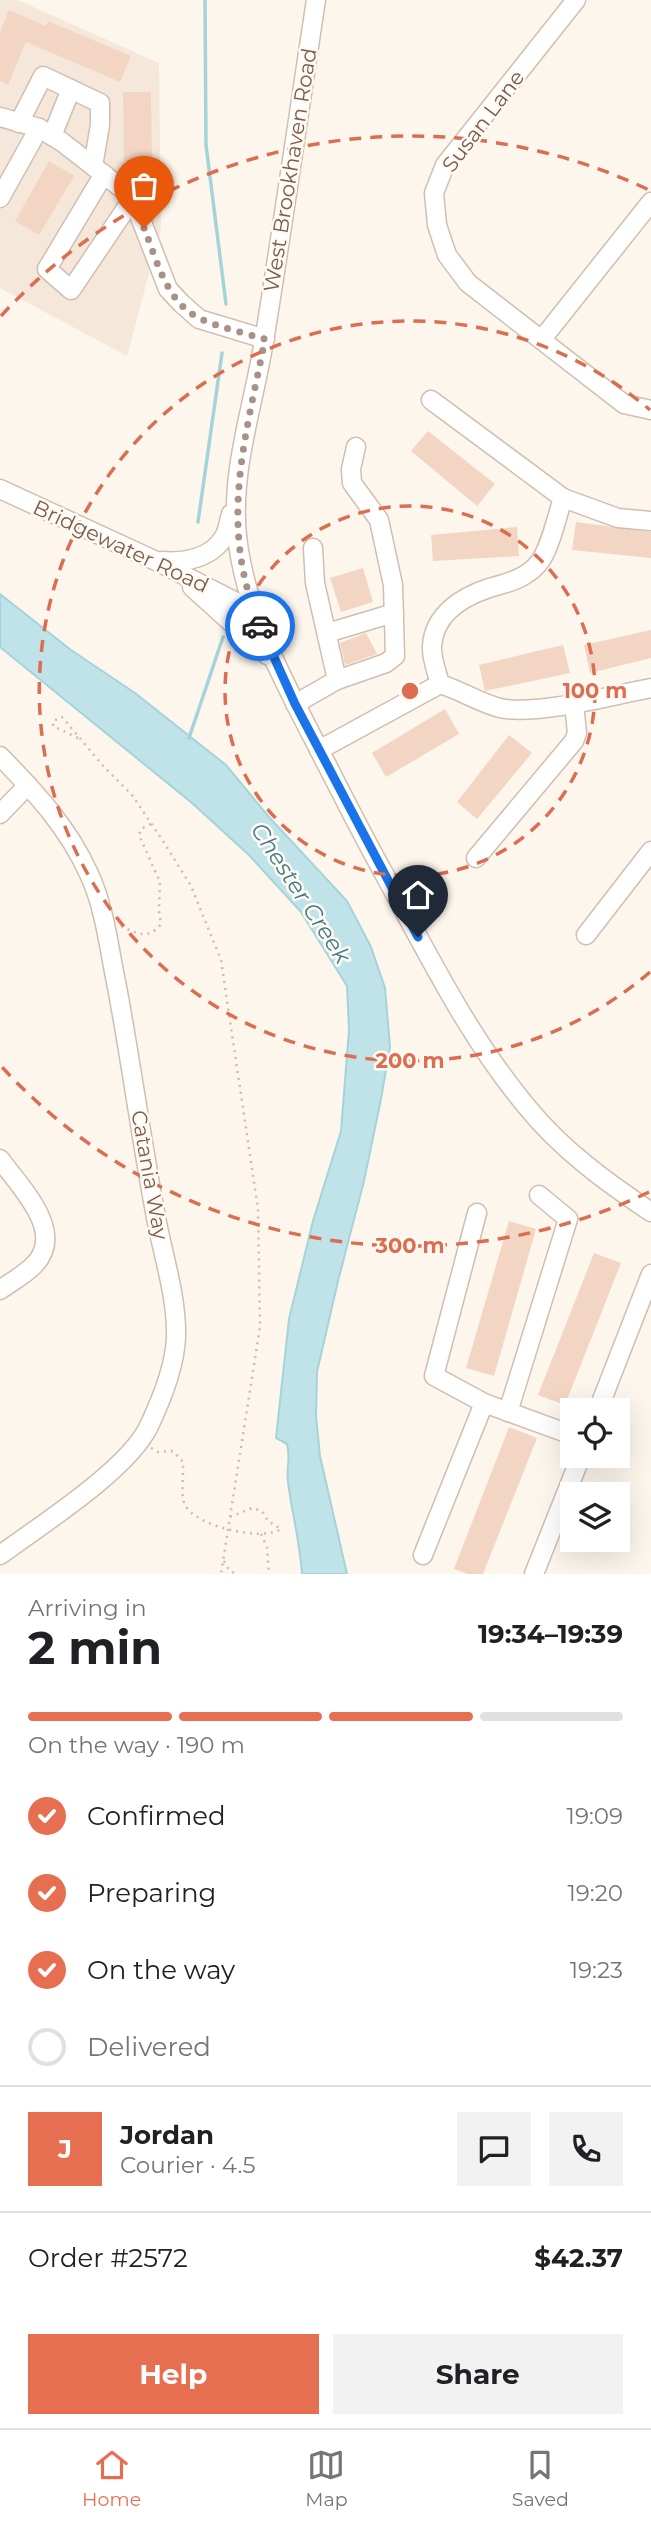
<!DOCTYPE html>
<meta charset="utf-8">
<style>
:root{--surface:#fff;--page:#f2f2f2;--text:#202124;--muted:#757577;--line:#e0e0e0;--accent:#e76f51}
body{margin:0;font-family:Montserrat,sans-serif;background:var(--page);color:var(--text);height:100vh;display:flex;flex-direction:column;font-size:26px;white-space:nowrap}
*{box-sizing:border-box;margin:0}
p{font-size:23px;color:var(--muted)}
.icon{flex:none;width:38px;height:38px;fill:none;stroke:currentColor;stroke-width:2;stroke-linecap:round;stroke-linejoin:round}
.map{position:relative;height:1574px;overflow:hidden}
.drawer{display:flex;flex-direction:column;background:var(--surface);flex:1}
.drawer>*{flex:none}
.fabs{position:absolute;left:560px;top:1398px;display:grid;gap:14px}
.fabs a{display:grid;place-items:center;width:70px;height:70px;border-radius:0px;background:var(--surface);box-shadow:0 7px 28px #0002;font-size:35px}
.pin{position:absolute;display:grid;place-items:center;width:60px;height:60px;color:#fff;margin:-72px -30px;border-radius:50% 50% 50% 0;rotate:-45deg;box-shadow:0 0 7px #0007}
.pin .icon{rotate:45deg}
.courier{position:absolute;display:grid;place-items:center;width:70px;height:70px;margin:-35px;border:5px solid #1a73e8;border-radius:50%;background:#fff;color:#222;box-shadow:0 2px 9px #0007}
.head em{font-style:normal;font-weight:700}
.head div{display:flex;flex-direction:column-reverse}
.head{display:flex;align-items:center;justify-content:space-between;height:119px;padding:0 28px}
h1{font-size:46px;font-weight:700;line-height:52px}
.bar{display:grid;grid-template-columns:repeat(4,1fr);gap:10px 7px;align-content:center;height:84px;padding:0 28px}
.bar i{height:9px;border-radius:5px;background:var(--line)}
.bar .current{background:var(--accent)}
.bar p{grid-column:span 4}
.line{display:flex;align-items:center;gap:18px;padding:0 28px;border-top:2px solid var(--line)}
.line div{flex:1}
.round{display:grid;place-items:center;flex:none;width:74px;height:74px;border-radius:0px;background:var(--page)}
ol{padding:0 28px;list-style:none}
li{display:flex;align-items:center;gap:21px;height:77px}
li p{margin-inline-start:auto}
li .icon{padding:7px;border-radius:50%;background:var(--accent);color:#fff;stroke-width:4}
li:last-child{color:var(--muted)}
li i{width:38px;height:38px;border:4px solid var(--line);border-radius:50%}
.primary-button{display:flex;gap:14px;margin-top:auto;padding:14px 28px}
.primary-button a{flex:1;height:80px;border-radius:0px;background:var(--accent);color:#fff;font-size:28px;font-weight:700;line-height:80px;text-align:center}
.primary-button a+a{background:var(--page);color:var(--text)}
.dock{display:flex;justify-content:space-around;align-items:center;height:98px;border-top:2px solid var(--line);background:var(--surface);font-size:19px;color:var(--muted)}
.dock a{display:grid;justify-items:center;gap:4px}
.dock .current{color:var(--accent)}
.map>svg:first-child{display:block}
.residential{fill:#f5e8da}
.water{fill:#bfe3e8;stroke:#a5d3da;stroke-width:2}
.lines{fill:none;stroke-linecap:round;stroke-linejoin:round}
.stream{stroke:#a5d3da;stroke-width:3.5}
.building{fill:#f3d5c3}
.minor-casing{stroke:#d1beb0;stroke-width:21}
.path{stroke:#d9b8a5;stroke-width:2.5;stroke-dasharray:2 5;stroke-linecap:butt}
.minor{stroke:#fff;stroke-width:18}
.done{stroke:#a89285;stroke-width:7;stroke-dasharray:0 12.6}
.route{stroke:#1a73e8;stroke-width:9}
.ring{fill:none;stroke:#dc6d51;stroke-width:3.5;stroke-dasharray:12 9}
.labels{text-anchor:middle;dominant-baseline:central;stroke-width:5;stroke-linejoin:round;paint-order:stroke}
.street-label{font-size:21px;fill:#7a5c4d;stroke:#fffaf3}
.water-label{font-size:23px;font-style:italic;fill:#437c86;stroke:#fffaf3}
.centre{fill:#dc6d51;stroke:#fffaf3;stroke-width:3.5}
.ring-label{font-size:21px;text-anchor:middle;font-weight:bold;fill:#dc6d51;stroke:#fffaf3;stroke-width:5;stroke-linejoin:round;paint-order:stroke}
</style>
<div class="map">
<svg width="651" height="1574" viewBox="0 0 651 1574">
<rect width="100%" height="100%" fill="#fdf6ec"/>
<!-- residential -->
<path class="residential" d="M0,0H18L159,63L161,228L127,356L0,288Z"/>
<!-- water -->
<path class="water" d="M0,594L71,650L135,693L226,765L268,816L347,901L371,947L385,988L390,1047L381,1099L364,1181L338,1281L317,1372L316,1416L320,1456L347,1574H302C300,1543 292,1513 288,1482C286,1468 291,1459 287,1444L276,1438L289,1319L313,1221L341,1131L349,1030L347,986L301,912L249,855L192,803L0,647Z"/>
<g class="lines">
<!-- stream -->
<g class="stream">
<path d="M205,0L206,145L226,304"/>
<path d="M198,522L222,353"/>
<path d="M189,738L223,637"/>
</g>
</g>
<!-- building -->
<g class="building">
<path d="M9,10L46,26L48,21L131,56L120,82L26,42L8,85L0,81V32Z"/>
<path d="M123,92H151L152,161H124Z"/>
<path d="M49,161L74,176L39,235L15,221Z"/>
<path d="M428,431L495,484L477,506L411,451Z"/>
<path d="M576,522L651,532V558L572,550Z"/>
<path d="M517,527L519,556L433,561L431,535Z"/>
<path d="M363,568L373,602L341,612L330,578Z"/>
<path d="M651,630V658L590,673L584,645Z"/>
<path d="M366,633L377,654L345,665L340,643Z"/>
<path d="M563,645L570,673L485,691L479,665Z"/>
<path d="M445,709L459,734L386,777L372,753Z"/>
<path d="M509,735L532,753L477,819L457,802Z"/>
<path d="M509,1221L536,1229L494,1376L466,1368Z"/>
<path d="M594,1253L621,1263L565,1405L538,1395Z"/>
<path d="M509,1427L537,1438L483,1574H468L454,1569Z"/>
</g>
<g class="lines">
<defs>
<g id="minor">
<path d="M316,0C299,112 283,224 265,335C255,401 230,469 237,536C245,609 280,674 313,738C336,782 358,827 382,870C427,952 467,1035 527,1107C561,1149 606,1182 651,1212"/>
<path d="M576,0L445,165L434,193L437,225L447,255L468,283L624,404L651,410"/>
<path d="M0,117L39,128L62,142L125,191L138,212L168,289L181,303L199,319L265,339"/>
<path d="M19,123L43,76L100,103V125L93,166"/>
<path d="M52,136L71,89"/>
<path d="M104,174L47,269L71,290L131,201"/>
<path d="M0,198L39,128"/>
<path d="M542,339L651,202"/>
<path d="M431,400L563,498C557,516 550,550 538,564C525,579 507,583 489,588C462,597 434,614 432,646C431,658 437,672 440,684"/>
<path d="M0,489L156,561L254,611"/>
<path d="M563,498L618,518L651,521"/>
<path d="M162,561C185,563 213,558 225,535C228,529 229,520 231,514"/>
<path d="M192,587L267,655"/>
<path d="M327,633L394,613"/>
<path d="M337,680L386,663L395,656L393,585L379,520L352,483L351,469L356,447"/>
<path d="M295,704L337,680L315,583L313,548"/>
<path d="M319,750L440,684C460,690 480,703 500,708C537,716 613,695 651,688"/>
<path d="M0,756C35,792 68,827 89,874C105,908 109,949 117,987C131,1062 141,1137 155,1212C162,1253 177,1295 176,1337C175,1367 161,1401 148,1428C126,1471 41,1525 0,1555"/>
<path d="M0,814L28,785"/>
<path d="M476,858L574,741L577,733L574,704"/>
<path d="M586,935L651,851"/>
<path d="M0,1159C19,1186 66,1231 35,1264C26,1274 11,1282 0,1290"/>
<path d="M477,1213L434,1376L484,1403L572,1435"/>
<path d="M598,1410L651,1274"/>
<path d="M508,1412L568,1219L539,1195"/>
<path d="M423,1555L484,1403"/>
<path d="M534,1574L581,1456"/>
</g>
</defs>
<!-- minor casing -->
<use href="#minor" class="minor-casing"/>
<!-- path -->
<g class="path">
<path d="M78,738L53,726V721L62,717L104,767L132,795L163,841L191,886L221,960L258,1209L260,1327L221,1574"/>
<path d="M121,926C137,934 149,940 161,924L159,911L160,882L139,835L141,829L151,824"/>
<path d="M151,1448L158,1452L173,1451L183,1462C184,1474 180,1495 185,1505C195,1526 262,1542 281,1529L268,1521L262,1511L252,1508L230,1517"/>
<path d="M261,1534L267,1547L269,1574"/>
<path d="M224,1561L229,1570L236,1574"/>
</g>
<!-- minor -->
<use href="#minor" class="minor"/>
</g>
<g class="lines">
<!-- done -->
<path class="done" d="M144,228C157,260 166,303 201,319C221,328 244,333 265,339C245,441 218,525 260,626"/>
<!-- route -->
<path class="route" d="M260,626L295,704L418,937"/>
</g>
<!-- distance rings -->
<g class="ring">
<circle cx="410" cy="691" r="185"/>
<path d="M650 972A370 370 0 1 1 650 410"/>
<path d="M649 1192A555 555 0 0 1 1 1066M1 316A555 555 0 0 1 649 190"/>
</g>
<g class="labels">
<!-- street labels -->
<g class="street-label">
<text transform="translate(483 121) rotate(-53)">Susan Lane</text>
<text transform="translate(290 170) rotate(-81)">West Brookhaven Road</text>
<text transform="translate(121 546) rotate(25)">Bridgewater Road</text>
<text transform="translate(150 1175) rotate(80)">Catania Way</text>
</g>
<!-- water labels -->
<g class="water-label">
<text transform="translate(301 893) rotate(57)">Chester Creek</text>
</g>
</g>
<circle cx="410" cy="691" r="10" class="centre"/>
<g class="ring-label">
<text x="595" y="698">100 m</text>
<text x="410" y="1068">200 m</text>
<text x="410" y="1253">300 m</text>
</g>
</svg>
<div class="fabs">
<a><svg class="icon" aria-label="locate" viewBox="0 0 24 24"><circle cx="12" cy="12" r="6"/><path d="M12 2v4M12 18v4M2 12h4M18 12h4"/></svg></a>
<a><svg class="icon" aria-label="layers" viewBox="0 0 24 24"><path d="M12 4l9 5-9 5-9-5zM3 14l9 5 9-5"/></svg></a>
</div>
<div class="pin" style="left:144px;top:228px;background:#ea580c"><svg class="icon" aria-label="bag" viewBox="0 0 24 24"><path d="M5 8h14l-1 12H6zM9 8a3 3 0 0 1 6 0"/></svg></div>
<div class="pin" style="left:418px;top:937px;background:#1f2937"><svg class="icon" aria-label="home" viewBox="0 0 24 24"><path d="M3 11l9-7 9 7M6 9v11h12V9"/></svg></div>
<div class="courier" style="left:260px;top:626px"><svg class="icon" aria-label="car" viewBox="0 0 24 24"><path d="M5 17H2v-5l4-1 3-4h7l3 4 3 1v5h-3M9 17h6M6 11h13"/><circle cx="7" cy="17" r="2"/><circle cx="17" cy="17" r="2"/></svg></div>
</div>
<section class="drawer">
<div class="head"><div><h1>2 min</h1><p>Arriving in</p></div><em>19:34–19:39</em></div>
<div class="bar"><i class="current"></i><i class="current"></i><i class="current"></i><i></i><p>On the way · 190 m</p></div>
<ol>
<li><svg class="icon" aria-label="check" viewBox="0 0 24 24"><path d="M5 12l5 5 9-10"/></svg>Confirmed<p>19:09</p></li>
<li><svg class="icon" aria-label="check" viewBox="0 0 24 24"><path d="M5 12l5 5 9-10"/></svg>Preparing<p>19:20</p></li>
<li><svg class="icon" aria-label="check" viewBox="0 0 24 24"><path d="M5 12l5 5 9-10"/></svg>On the way<p>19:23</p></li>
<li><i></i>Delivered</li>
</ol>
<div class="line" style="height:126px"><b class="round" style="background:var(--accent);color:#fff">J</b><div><b>Jordan</b><p>Courier · 4.5</p></div><a class="round"><svg class="icon" aria-label="chat" viewBox="0 0 24 24"><path d="M4 5h16v11H9l-5 4z"/></svg></a><a class="round"><svg class="icon" aria-label="phone" viewBox="0 0 24 24"><path d="M5 4h4l2 5-3 2q2 4 5 5l2-3 5 2v4C11 20 4 13 5 4z"/></svg></a></div>
<div class="line" style="height:91px"><div>Order #2572</div><b>$42.37</b></div>
<div class="primary-button"><a>Help</a><a>Share</a></div>
</section>
<nav class="dock">
<a class="current"><svg class="icon" aria-label="home" viewBox="0 0 24 24"><path d="M3 11l9-7 9 7M6 9v11h12V9"/></svg>Home</a>
<a><svg class="icon" aria-label="map" viewBox="0 0 24 24"><path d="M3 6l6-2 6 2 6-2v14l-6 2-6-2-6 2zM9 4v14M15 6v14"/></svg>Map</a>
<a><svg class="icon" aria-label="saved" viewBox="0 0 24 24"><path d="M7 4h10v16l-5-4-5 4z"/></svg>Saved</a>
</nav>
